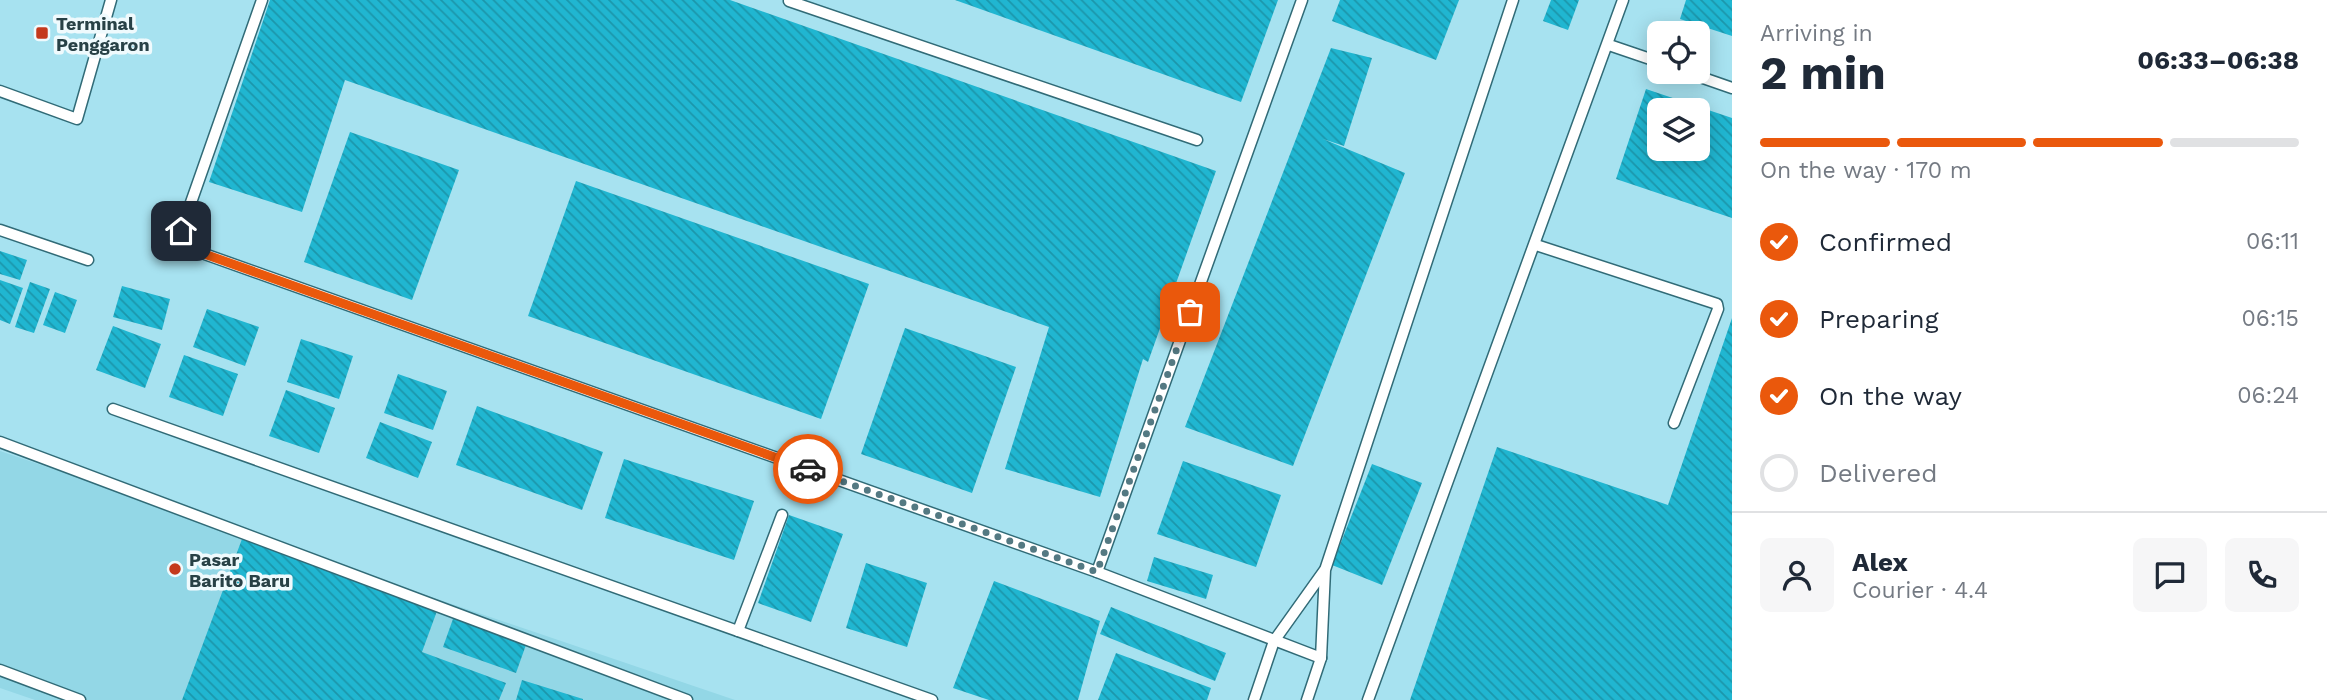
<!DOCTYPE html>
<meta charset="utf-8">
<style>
:root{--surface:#fff;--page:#f6f6f7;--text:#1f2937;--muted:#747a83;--line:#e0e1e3;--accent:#ea580c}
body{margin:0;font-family:"Work Sans",sans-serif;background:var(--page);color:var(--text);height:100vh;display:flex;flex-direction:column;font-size:26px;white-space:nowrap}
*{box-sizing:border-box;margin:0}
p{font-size:23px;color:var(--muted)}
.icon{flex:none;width:38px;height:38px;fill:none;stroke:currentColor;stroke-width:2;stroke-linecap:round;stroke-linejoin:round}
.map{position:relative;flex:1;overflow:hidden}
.details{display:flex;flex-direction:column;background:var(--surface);width:595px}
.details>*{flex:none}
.fabs{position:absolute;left:1647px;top:21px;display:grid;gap:14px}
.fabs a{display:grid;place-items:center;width:63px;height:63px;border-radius:10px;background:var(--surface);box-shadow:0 4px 18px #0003;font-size:35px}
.pin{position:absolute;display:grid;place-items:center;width:60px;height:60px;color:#fff;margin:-30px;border-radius:14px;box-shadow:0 4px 10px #0006}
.courier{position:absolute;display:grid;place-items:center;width:70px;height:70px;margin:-35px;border:5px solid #ea580c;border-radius:50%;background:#fff;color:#222;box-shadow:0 2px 9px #0007}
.overview em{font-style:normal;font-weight:700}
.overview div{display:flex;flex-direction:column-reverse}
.overview{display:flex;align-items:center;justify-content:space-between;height:119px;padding:0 28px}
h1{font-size:46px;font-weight:700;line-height:52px}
.bar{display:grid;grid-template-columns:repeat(4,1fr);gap:10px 7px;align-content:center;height:84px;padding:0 28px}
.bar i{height:9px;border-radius:5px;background:var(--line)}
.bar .active{background:var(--accent)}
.bar p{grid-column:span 4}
.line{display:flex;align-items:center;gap:18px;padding:0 28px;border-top:2px solid var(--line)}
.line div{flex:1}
.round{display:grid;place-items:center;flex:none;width:74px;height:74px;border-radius:10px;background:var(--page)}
ol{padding:0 28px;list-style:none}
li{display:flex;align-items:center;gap:21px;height:77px}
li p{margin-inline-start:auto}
li .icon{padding:7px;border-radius:50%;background:var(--accent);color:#fff;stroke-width:4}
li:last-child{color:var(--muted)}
li i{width:38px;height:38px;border:4px solid var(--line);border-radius:50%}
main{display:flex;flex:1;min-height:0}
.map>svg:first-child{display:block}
.built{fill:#93d7e6}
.building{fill:url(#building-back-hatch);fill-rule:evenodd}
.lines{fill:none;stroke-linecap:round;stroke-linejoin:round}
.lane-casing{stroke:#316b77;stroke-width:13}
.lane{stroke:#fff;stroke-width:10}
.done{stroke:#547982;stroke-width:7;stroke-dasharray:0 12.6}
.route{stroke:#ea580c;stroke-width:9}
.poi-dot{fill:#c4391c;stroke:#effafd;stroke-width:2.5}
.labels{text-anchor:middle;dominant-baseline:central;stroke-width:7;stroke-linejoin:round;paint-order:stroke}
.poi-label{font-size:18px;font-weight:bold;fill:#284146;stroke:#effafd;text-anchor:start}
</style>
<main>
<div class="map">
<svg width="1732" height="700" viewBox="0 0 1732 700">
<defs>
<pattern id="building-back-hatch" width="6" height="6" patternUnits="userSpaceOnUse" patternTransform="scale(1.75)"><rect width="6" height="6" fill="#20b6d1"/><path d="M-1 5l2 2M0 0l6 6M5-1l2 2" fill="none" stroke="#1c96ab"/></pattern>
</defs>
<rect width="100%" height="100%" fill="#a7e2f0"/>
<!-- built -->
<path class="built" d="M0,451L735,700H35L0,688Z"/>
<!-- building -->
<g class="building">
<path d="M270,0H730L1216,171L1148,362L1143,359L1100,497L1005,469L1049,327L345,80L302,212L209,182Z"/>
<path d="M955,0H1278L1241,102Z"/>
<path d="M1340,0H1459L1436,60L1332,21Z"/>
<path d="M1551,0H1579L1568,30L1543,21Z"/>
<path d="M1686,0H1732V36L1680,19Z"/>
<path d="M1331,48L1372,58L1344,146L1323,139L1405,173L1293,466L1185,427Z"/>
<path d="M1646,89L1732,118V218L1616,179ZM1659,110H1698V149H1659Z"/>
<path d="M350,132L459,170L412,300L304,262Z"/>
<path d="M576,181L869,284L821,419L528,316Z"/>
<path d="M0,251L27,260L20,280L0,274Z"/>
<path d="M0,280L23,288L10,324L0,320Z"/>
<path d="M30,282L50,289L34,333L15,327Z"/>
<path d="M122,286L170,299L162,330L113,317Z"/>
<path d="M55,292L77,300L65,333L43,325Z"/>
<path d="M207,309L259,327L245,366L193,347Z"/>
<path d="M1732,318V700H1410L1497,447L1668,505Z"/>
<path d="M113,326L161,344L145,388L96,370Z"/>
<path d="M905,328L1016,367L972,493L861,454Z"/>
<path d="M301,339L353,356L339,399L287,382Z"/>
<path d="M184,355L238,374L223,416L169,397Z"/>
<path d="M398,374L447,391L433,430L384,413Z"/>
<path d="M286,390L335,408L319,453L269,436Z"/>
<path d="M477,406L603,452L582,510L456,465Z"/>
<path d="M380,422L432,442L418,478L366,458Z"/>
<path d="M624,459L754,501L734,560L605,518Z"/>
<path d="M1183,461L1281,495L1256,567L1157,534Z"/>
<path d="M1372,464L1422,483L1382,585L1332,565Z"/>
<path d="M789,515L843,534L811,622L758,603Z"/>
<path d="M242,539L437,611L422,652L506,683L499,700H182Z"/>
<path d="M1154,557L1213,575L1206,599L1147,581Z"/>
<path d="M866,563L927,583L907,647L846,628Z"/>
<path d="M994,581L1100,621L1078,700H989L953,688Z"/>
<path d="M1111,607L1226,653L1215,681L1100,634Z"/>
<path d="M454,616L527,642L516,673L443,647Z"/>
<path d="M1116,653L1211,688L1207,700H1098Z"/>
<path d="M522,680L583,699V700H516Z"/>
</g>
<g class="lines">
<defs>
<g id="lane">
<path d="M262,0L181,231L196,251L1097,572L1302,0"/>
<path d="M789,1L1197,140"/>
<path d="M1609,45L1659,62"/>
<path d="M1686,72L1732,88"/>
<path d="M0,91L77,119L111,0"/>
<path d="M0,230L88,260"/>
<path d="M1536,245L1717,304L1718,309L1674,423"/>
<path d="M113,409L932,700"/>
<path d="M0,442L687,700"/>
<path d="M1097,572L1321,658"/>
<path d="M738,631L782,515"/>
<path d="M0,670L80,700"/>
<path d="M1254,700L1274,641L1324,571"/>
<path d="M1307,700L1321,658L1325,570L1513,0"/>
<path d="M1368,700L1623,0"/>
</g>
</defs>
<!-- lane casing -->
<use href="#lane" class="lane-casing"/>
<!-- lane -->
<use href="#lane" class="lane"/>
</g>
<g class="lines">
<!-- done -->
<path class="done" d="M808,469L1097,572L1190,312"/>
<!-- route -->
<path class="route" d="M181,231L183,238L196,251L808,469"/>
</g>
<!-- markers -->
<g class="poi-dot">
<rect x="35" y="26" width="14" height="14" rx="3.5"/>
<circle cx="175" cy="569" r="7"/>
</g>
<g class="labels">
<!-- poi labels -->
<g class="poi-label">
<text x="56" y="23">Terminal<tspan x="56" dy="21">Penggaron</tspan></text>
<text x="189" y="559">Pasar<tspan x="189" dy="21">Barito Baru</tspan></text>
</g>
</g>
</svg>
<div class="fabs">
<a><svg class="icon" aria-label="locate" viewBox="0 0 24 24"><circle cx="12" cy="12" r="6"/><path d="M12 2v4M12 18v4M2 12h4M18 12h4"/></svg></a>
<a><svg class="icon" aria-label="layers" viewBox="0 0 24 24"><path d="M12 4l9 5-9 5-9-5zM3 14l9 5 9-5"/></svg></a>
</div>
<div class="pin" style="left:1190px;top:312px;background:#ea580c"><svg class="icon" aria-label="bag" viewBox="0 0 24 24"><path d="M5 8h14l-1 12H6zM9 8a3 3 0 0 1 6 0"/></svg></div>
<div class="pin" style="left:181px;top:231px;background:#1f2937"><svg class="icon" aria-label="home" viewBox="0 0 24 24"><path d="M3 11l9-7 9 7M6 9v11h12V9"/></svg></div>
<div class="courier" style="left:808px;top:469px"><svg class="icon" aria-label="car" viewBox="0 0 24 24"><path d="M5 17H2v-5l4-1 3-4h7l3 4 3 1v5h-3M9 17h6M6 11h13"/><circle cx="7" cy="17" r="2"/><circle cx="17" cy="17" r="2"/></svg></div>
</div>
<section class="details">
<div class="overview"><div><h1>2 min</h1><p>Arriving in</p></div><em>06:33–06:38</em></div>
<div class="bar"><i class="active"></i><i class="active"></i><i class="active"></i><i></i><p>On the way · 170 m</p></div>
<ol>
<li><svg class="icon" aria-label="check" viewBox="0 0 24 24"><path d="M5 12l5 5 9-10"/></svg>Confirmed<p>06:11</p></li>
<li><svg class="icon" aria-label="check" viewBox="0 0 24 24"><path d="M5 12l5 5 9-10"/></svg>Preparing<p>06:15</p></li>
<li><svg class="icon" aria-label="check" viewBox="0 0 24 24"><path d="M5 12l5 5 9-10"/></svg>On the way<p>06:24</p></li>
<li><i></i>Delivered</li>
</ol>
<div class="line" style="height:126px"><a class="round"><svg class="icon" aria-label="person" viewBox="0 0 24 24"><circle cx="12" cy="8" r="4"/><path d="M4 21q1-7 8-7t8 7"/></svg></a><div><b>Alex</b><p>Courier · 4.4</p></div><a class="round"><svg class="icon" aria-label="chat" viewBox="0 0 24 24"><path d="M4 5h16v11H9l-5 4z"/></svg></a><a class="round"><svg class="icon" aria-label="phone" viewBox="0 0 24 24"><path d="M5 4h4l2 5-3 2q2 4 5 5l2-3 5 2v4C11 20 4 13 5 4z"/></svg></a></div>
</section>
</main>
